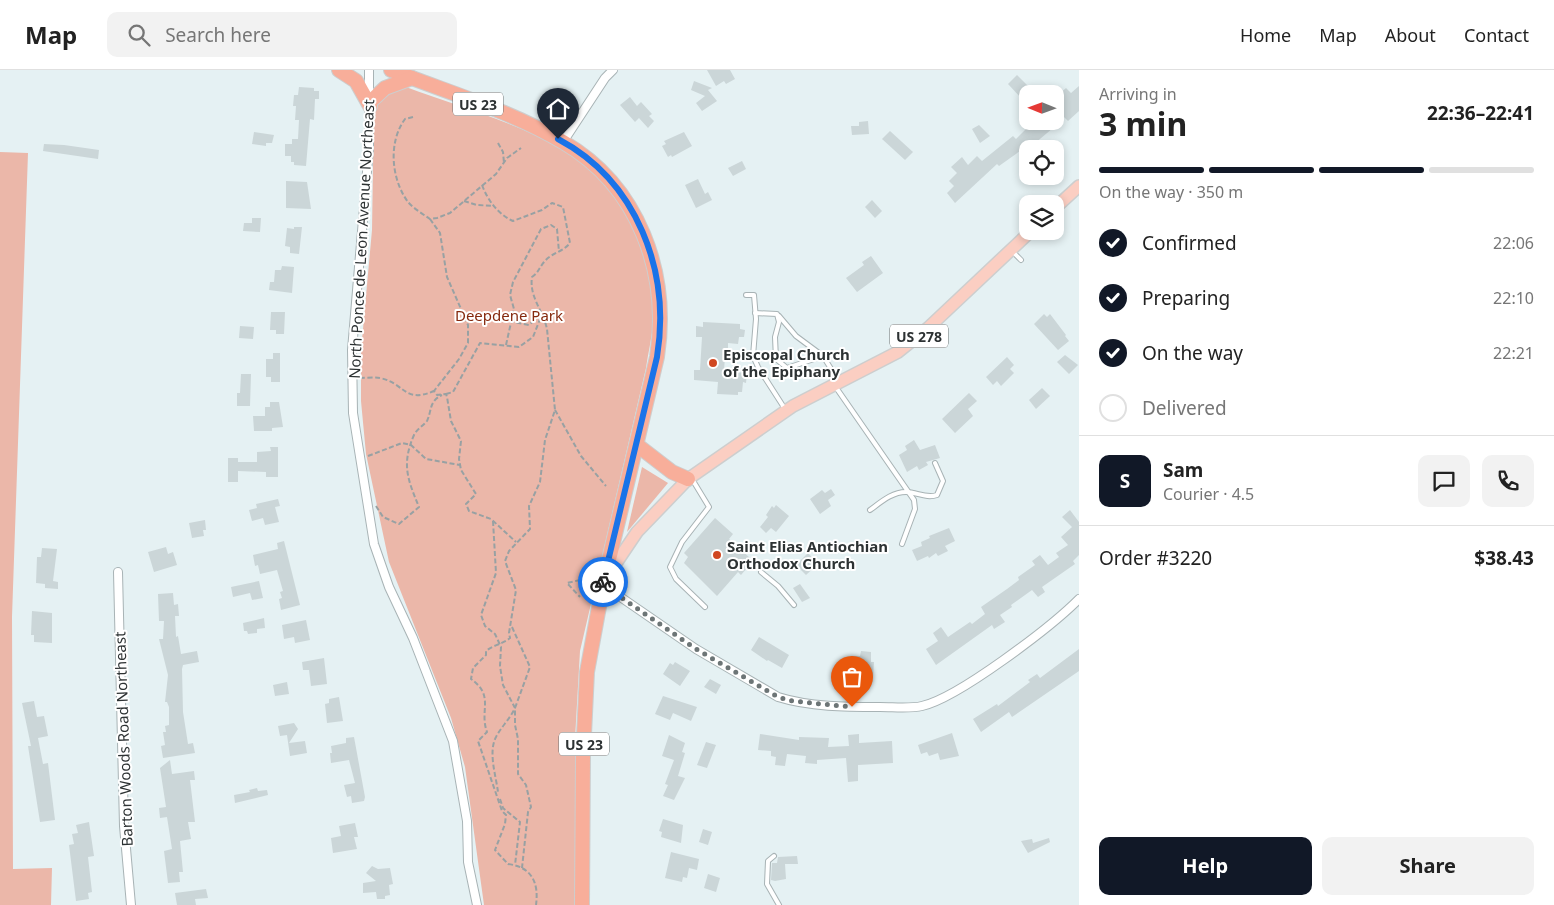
<!DOCTYPE html>
<meta charset="utf-8">
<style>
:root{--surface:#fff;--page:#f2f2f2;--text:#222;--muted:#767676;--line:#e0e0e0;--accent:#111827}
body{margin:0;font-family:"Noto Sans",sans-serif;background:var(--page);color:var(--text);height:100vh;display:flex;flex-direction:column;font-size:19px;white-space:nowrap}
*{box-sizing:border-box;margin:0}
p{font-size:16px;color:var(--muted)}
.icon{flex:none;width:28px;height:28px;fill:none;stroke:currentColor;stroke-width:2;stroke-linecap:round;stroke-linejoin:round}
.map{position:relative;flex:1;overflow:hidden}
.panel{display:flex;flex-direction:column;background:var(--surface);width:475px}
.panel>*{flex:none}
.needle{width:32px;rotate:271deg}
.fabs{position:absolute;left:1019px;top:15px;display:grid;gap:10px}
.fabs a{display:grid;place-items:center;width:45px;height:45px;border-radius:10px;background:var(--surface);box-shadow:0 2px 8px #0003;font-size:25px}
.pin{position:absolute;display:grid;place-items:center;width:42px;height:42px;color:#fff;margin:-51px -21px;border-radius:50% 50% 50% 0;rotate:-45deg;box-shadow:0 0 5px #0007}
.pin .icon{rotate:45deg}
.courier{position:absolute;display:grid;place-items:center;width:50px;height:50px;margin:-25px;border:4px solid #1a73e8;border-radius:50%;background:#fff;color:#222;box-shadow:0 1px 6px #0007}
.overview em{font-style:normal;font-weight:700}
.overview div{display:flex;flex-direction:column-reverse}
.overview{display:flex;align-items:center;justify-content:space-between;height:85px;padding:0 20px}
h1{font-size:32px;font-weight:700;line-height:38px}
.bar{display:grid;grid-template-columns:repeat(4,1fr);gap:8px 5px;align-content:center;height:60px;padding:0 20px}
.bar i{height:6px;border-radius:4px;background:var(--line)}
.bar .selected{background:var(--accent)}
.bar p{grid-column:span 4}
.line{display:flex;align-items:center;gap:12px;padding:0 20px;border-top:1px solid var(--line)}
.line div{flex:1}
.round{display:grid;place-items:center;flex:none;width:52px;height:52px;border-radius:10px;background:var(--page)}
ol{padding:0 20px;list-style:none}
li{display:flex;align-items:center;gap:15px;height:55px}
li p{margin-inline-start:auto}
li .icon{padding:5px;border-radius:50%;background:var(--accent);color:#fff;stroke-width:4}
li:last-child{color:var(--muted)}
li i{width:28px;height:28px;border:2px solid var(--line);border-radius:50%}
.action{display:flex;gap:10px;margin-top:auto;padding:10px 20px}
.action a{flex:1;height:58px;border-radius:10px;background:var(--accent);color:#fff;font-size:20px;font-weight:700;line-height:58px;text-align:center}
.action a+a{background:var(--page);color:var(--text)}
header{display:flex;align-items:center;gap:30px;box-sizing:border-box;height:70px;padding:0 25px;background:var(--surface);border-bottom:1px solid var(--line)}
header strong{font-size:24px}
nav{display:flex;gap:28px;margin-inline-start:auto;font-size:18px}
.search{width:350px;height:45px;background:var(--page);display:flex;align-items:center;gap:12px;box-sizing:border-box;padding:0 18px;border-radius:10px;color:var(--muted);font-size:19px}
main{display:flex;flex:1;min-height:0}
.map>svg:first-child{display:block}
.green{fill:#ebb7a9}
.building{fill:#cbd6d8}
.lines{fill:none;stroke-linecap:round;stroke-linejoin:round}
.lane-casing{stroke:#a8b3b5;stroke-width:6}
.street-casing{stroke:#a8b3b5;stroke-width:10}
.primary-casing{stroke:#cdcece;stroke-width:14}
.highway-casing{stroke:#cdcece;stroke-width:16}
.path{stroke:#98a1a3;stroke-width:2;stroke-dasharray:5 2.5;stroke-linecap:butt}
.lane{stroke:#fff;stroke-width:4}
.street{stroke:#fff;stroke-width:8}
.primary{stroke:#fbcec2;stroke-width:11}
.highway{stroke:#f8ae9a;stroke-width:14}
.done{stroke:#6d7576;stroke-width:5;stroke-dasharray:0 9}
.route{stroke:#1a73e8;stroke-width:6}
.poi-dot{fill:#d04721;stroke:#fff;stroke-width:2}
.labels{text-anchor:middle;dominant-baseline:central;stroke-width:4;stroke-linejoin:round;paint-order:stroke}
.shield{fill:#fff;stroke:#6c7070;stroke-width:1}
.shield-label{font-size:14px;font-weight:bold;fill:#2d3233}
.street-label{font-size:15px;fill:#2d3233;stroke:#fff}
.park-label{font-size:15px;fill:#85290e;stroke:#fff}
.poi-label{font-size:15px;font-weight:bold;fill:#2d3233;stroke:#fff;text-anchor:start}
</style>
<header>
<strong>Map</strong>
<div class="search"><svg class="icon" aria-label="search" viewBox="0 0 24 24"><circle cx="10" cy="10" r="6"/><path d="M15 15l6 6"/></svg>Search here</div>
<nav><a>Home</a><a>Map</a><a>About</a><a>Contact</a></nav>
</header>
<main>
<div class="map">
<svg width="1079" height="835" viewBox="0 0 1079 835">
<rect width="100%" height="100%" fill="#e5f1f3"/>
<!-- green -->
<g class="green">
<path d="M406,17C457,36 512,51 559,77C572,84 584,95 595,105C633,142 658,199 653,253C652,268 648,283 646,298L580,581L575,669V835H484L465,697L451,648L389,492L366,384L361,331V281L372,160L374,34L378,27Z"/>
<path d="M0,82L28,83L12,547L13,799L52,798L51,835H0Z"/>
<path d="M642,397L668,413L627,462Z"/>
</g>
<!-- building -->
<g class="building">
<path d="M707,0H730L735,9L726,14L724,11L716,16Z"/>
<path d="M1017,5L1031,19L1021,28L1008,14Z"/>
<path d="M694,11L712,18L708,20L717,31L702,41L696,33L705,26L691,20Z"/>
<path d="M1079,16V41L1068,51L1057,40L1060,37L1055,32V28L1066,18L1071,23Z"/>
<path d="M299,17L314,18V21H319V29H315L314,50L310,49L306,96L294,95V92H291V86H285V74H292V69H298L299,50H295L296,36H293L294,25H298Z"/>
<path d="M630,27L637,36L641,32L652,44L649,46L654,51L648,58L639,48L635,52L620,35Z"/>
<path d="M868,51L869,64L852,65L851,56H859V52Z"/>
<path d="M1034,51H1046L1053,58L1034,74L1030,70L1019,80L1020,81L999,96L997,94L955,133L947,123L954,116L949,111L957,103L951,97L962,87L968,95L977,86L982,91L1013,66L1016,69Z"/>
<path d="M979,55L990,66L980,73L972,59Z"/>
<path d="M890,61L913,82L905,90L882,69Z"/>
<path d="M254,62L274,65L272,73H266V76L252,74Z"/>
<path d="M684,62L692,76L672,87L671,85L668,87L662,76L666,74L664,71Z"/>
<path d="M44,74L64,75L99,80L98,89L43,81Z"/>
<path d="M742,91L746,99L733,106L728,98Z"/>
<path d="M698,109L705,124L708,122L712,130L696,138L685,115Z"/>
<path d="M286,111L307,112L311,139L286,138Z"/>
<path d="M872,130L882,141L875,148L865,137Z"/>
<path d="M252,148H261L260,162L243,161L244,153H252Z"/>
<path d="M294,157H302L299,184L290,183V177L285,176L287,158L294,159Z"/>
<path d="M871,186L883,203L857,222L846,208L864,195L862,192Z"/>
<path d="M282,196L294,197L292,223L269,220L270,212H274L275,200H281Z"/>
<path d="M271,242H285L284,264H276V260H270Z"/>
<path d="M1044,244L1047,247L1050,244L1066,265L1065,266L1069,271L1058,280L1034,254Z"/>
<path d="M703,252L740,254V259L745,260L744,267H739L738,274L728,273V286H725L724,301L747,303L746,313L743,312L742,322H738V325L717,324L718,312L694,310V300H700L702,267H696V256L703,257Z"/>
<path d="M240,256L254,257L253,269L239,268Z"/>
<path d="M273,283H280V312H271V307H266V289H273Z"/>
<path d="M1065,285L1078,295L1069,304L1057,292Z"/>
<path d="M1007,287L1014,295L1010,299L1014,303L1001,316L997,311L993,315L986,307Z"/>
<path d="M241,304H251L250,336H237V323H240Z"/>
<path d="M1042,318L1050,326L1036,339L1029,330Z"/>
<path d="M969,323L977,331L968,339L973,346L955,363L942,349Z"/>
<path d="M270,332H279L283,357L272,358V361H254L253,346H265V337H270Z"/>
<path d="M914,370L920,380L935,375L940,388L926,392L928,395L919,400L917,396L907,402L899,385L907,380L905,376Z"/>
<path d="M270,377H278V407H266V402L238,401V412H228V388H238V392H257V382L271,381Z"/>
<path d="M831,419L835,425L828,430L831,436L820,444L810,429L822,420L825,423Z"/>
<path d="M278,429L280,436L275,437L279,452L265,455L263,448L252,451L249,440L257,438L256,434Z"/>
<path d="M776,435L789,446L776,462L771,458L766,463L760,457L768,447L766,445L772,436L774,438Z"/>
<path d="M1070,440L1079,452V485L1073,491L1075,494L1042,517L1045,522L1038,527L1032,520L1011,535L1012,537L1000,545L1005,552L994,559L992,555L936,595L926,579L938,571L933,563L941,557L948,567L970,552L972,554L985,544L981,537L1007,519L1019,510L1018,507L1035,495L1032,491L1040,485L1048,495L1059,487L1056,483L1068,475L1061,467L1072,457L1062,447Z"/>
<path d="M715,448L733,464L729,469L750,488L744,495L747,498L741,505L738,502L717,526L684,493L688,487L684,483Z"/>
<path d="M205,450L206,460H203L204,466L192,468L189,453Z"/>
<path d="M949,458L955,471L945,476L948,481L938,486L936,483L929,488L928,486L917,491L912,480L922,476L921,472L930,468L929,466Z"/>
<path d="M284,471L300,535L281,540L279,529L282,528L280,522L283,521L277,500L260,504L258,495L255,496L253,485L278,479L277,473Z"/>
<path d="M166,477L168,484L173,482L177,495L154,502L148,482Z"/>
<path d="M42,478L57,479L53,511L58,512V519L45,518V514L36,513L37,487H41Z"/>
<path d="M808,483L818,494L806,505L796,495Z"/>
<path d="M259,511L263,528L252,530L250,523L233,527L231,517Z"/>
<path d="M800,514L810,528L802,532L793,518Z"/>
<path d="M173,523L174,535L178,534L179,546H175L176,567L178,566L181,584L197,581L199,592L183,595L182,599L183,642L188,674L193,673L195,683L163,688L161,676L165,675L163,662H166L165,656L169,655V637L167,632H165L168,605L159,569H163L164,551H159L158,524Z"/>
<path d="M32,541L52,543V573L34,572V565H31Z"/>
<path d="M264,548L265,558L257,559V563L248,564L247,561H244L243,553Z"/>
<path d="M306,550L310,570L295,573L294,567L284,569L282,555Z"/>
<path d="M759,567L789,585L782,598L768,590L767,591L751,580Z"/>
<path d="M1079,579V601L1012,647L1009,642L981,662L973,649L997,634L998,636L1030,612L1028,610L1037,604L1040,608Z"/>
<path d="M861,581L871,582V592H874L873,607L861,609L839,605L840,590L850,591L851,586H860Z"/>
<path d="M324,588L327,614L311,616L309,600H303L302,592Z"/>
<path d="M675,592L690,601L680,616L663,604L670,593L673,595Z"/>
<path d="M710,609L721,615L716,624L704,617Z"/>
<path d="M287,612L289,624L275,626L273,615Z"/>
<path d="M663,626L697,637L691,651L673,643L670,650L655,644Z"/>
<path d="M339,627L343,651L327,653L325,634L329,633V629Z"/>
<path d="M34,631L37,647L44,646L48,666L38,668L43,694L48,693L55,750L40,752L28,676H31L22,633Z"/>
<path d="M294,653L298,659L289,673L305,671L307,683L290,686L287,665L280,666L278,656Z"/>
<path d="M952,663L959,686L940,690L938,683L929,686L927,682L921,684L918,675Z"/>
<path d="M760,664L799,670V667L829,668L828,677L849,676L848,665L859,664V673L892,671L893,693L858,695V711L848,712L846,688L817,690V694L805,693L806,686L787,684L785,696L775,695L776,687L771,686V681L758,680Z"/>
<path d="M669,665L685,673L682,682L685,683L678,706L685,708L674,730L663,726L668,715L665,714L674,690L662,686Z"/>
<path d="M354,667L365,727L364,731L352,733L351,726L347,727L344,715L355,713L349,690L331,693L330,683H332L331,676L346,673V668Z"/>
<path d="M706,672L716,675L707,698L697,695Z"/>
<path d="M170,690L172,704L194,701L195,710H190L195,752H188L191,769L180,771L183,802H179L180,812L168,813L164,781L172,779L167,747L160,748L159,738L166,737L160,698Z"/>
<path d="M257,718L258,721L267,720L268,725L235,733L234,725L250,722L249,720Z"/>
<path d="M663,749L683,755L681,773L661,767L662,762L659,761Z"/>
<path d="M89,752L94,786L88,787L92,822L88,823L89,829L76,831L69,775L74,774L72,764L78,763L76,755Z"/>
<path d="M355,753L358,767H354L357,779L333,783L331,768L341,766L339,756Z"/>
<path d="M703,759L712,762L708,775L699,772Z"/>
<path d="M1049,768L1050,772L1028,783L1021,771L1032,769L1033,773Z"/>
<path d="M671,782L699,789L697,800L689,798L687,808L683,807L682,812L665,808Z"/>
<path d="M797,786L798,794H785L786,809L775,811L771,810L772,793H777L778,787Z"/>
<path d="M372,796L378,799L390,798L393,814L389,815L390,825L385,826V829H377L376,822L363,823V813L376,811L366,803Z"/>
<path d="M708,804L720,808L716,822L704,818Z"/>
<path d="M206,819L208,828L195,829L196,835H177L175,823Z"/>
</g>
<g class="lines">
<defs>
<g id="lane">
<path d="M1012,181L1021,190"/>
<path d="M746,225H754L756,249L753,286L758,297L785,339"/>
<path d="M755,243L777,244L779,252L775,267L776,289L787,298L823,286L838,310"/>
<path d="M779,246L796,266L823,286"/>
<path d="M835,316L914,430L915,439L902,474"/>
<path d="M692,409L709,437L682,472L670,497L676,509L705,537"/>
<path d="M870,440C881,432 892,422 906,422C917,422 926,429 937,425L943,411L935,393"/>
<path d="M761,502L778,516L794,535"/>
<path d="M774,786L768,791L767,814L779,835"/>
</g>
<g id="street">
<path d="M369,0V78L352,280L353,343L374,474L389,517L413,568L453,671L467,751L468,792L477,835"/>
<path d="M563,72L605,8L613,0"/>
<path d="M118,502L124,756L131,835"/>
<path d="M603,515L696,579L778,627C810,637 846,637 880,637C894,637 909,639 922,636C958,628 1051,557 1079,529"/>
</g>
<g id="primary">
<path d="M1055,138L1079,116"/>
<path d="M608,505L637,462L688,409L793,336L898,282L928,258L1031,161"/>
</g>
<g id="highway">
<path d="M339,0L356,11L370,36"/>
<path d="M391,0C447,22 511,41 563,72C639,116 670,203 657,287L603,515L587,602L583,686L582,835"/>
<path d="M370,32L385,18L412,8"/>
<path d="M637,375L672,402L688,409"/>
</g>
</defs>
<!-- lane casing -->
<use href="#lane" class="lane-casing"/>
<!-- street casing -->
<use href="#street" class="street-casing"/>
<!-- primary casing -->
<use href="#primary" class="primary-casing"/>
<!-- highway casing -->
<use href="#highway" class="highway-casing"/>
<!-- path -->
<g class="path">
<path d="M413,47L405,49C388,72 391,109 408,132C414,139 423,144 430,149L437,148L450,143L496,104L507,88L521,78"/>
<path d="M498,73L503,82L504,93"/>
<path d="M482,115C488,131 498,144 513,151L542,140L552,133L563,137L570,173C563,182 551,183 544,192C539,198 539,202 532,207C529,227 543,240 547,259L555,340L545,370L540,412L529,436L530,459L509,481L505,491L516,520L509,563L510,568C503,574 493,575 486,581V585L473,598L471,609C495,626 479,640 487,662L478,671L502,741L506,745L505,754L495,780L508,794C532,797 539,813 536,835"/>
<path d="M464,131L477,135L494,136"/>
<path d="M430,149L440,163L447,207L468,255V273L459,289L434,321L437,325L446,324L447,327L451,351L461,371L459,389L461,400L476,424L466,434L469,441L491,449L516,472"/>
<path d="M465,248L478,245L529,255L540,245"/>
<path d="M506,275L514,239L510,225L513,212L541,159L551,155L557,159L559,182"/>
<path d="M360,308C366,308 374,307 380,308C405,313 404,334 434,321"/>
<path d="M446,324L453,322L480,273L519,277L533,267L542,244"/>
<path d="M555,340L581,386L606,416"/>
<path d="M368,386L402,373L411,375L426,389L460,395"/>
<path d="M376,436L383,447L399,454L419,437C408,410 401,395 414,365C417,359 423,356 427,351C432,340 429,331 442,325"/>
<path d="M493,451L496,503L481,545L485,556L495,564L501,577L500,596L503,615L515,638C510,649 501,657 496,667C488,682 496,706 498,722"/>
<path d="M580,510L567,513L580,527"/>
<path d="M512,557L530,597L515,638V655L518,669V704L526,715L531,737L528,742L522,798"/>
<path d="M500,729L503,738L520,752L515,795"/>
</g>
<!-- lane -->
<use href="#lane" class="lane"/>
<!-- street -->
<use href="#street" class="street"/>
<!-- primary -->
<use href="#primary" class="primary"/>
<!-- highway -->
<use href="#highway" class="highway"/>
</g>
<g class="lines">
<!-- done -->
<path class="done" d="M603,512V515L696,579L778,627L792,631L852,637"/>
<!-- route -->
<path class="route" d="M558,69C637,111 671,201 657,287L603,512"/>
</g>
<!-- markers -->
<g class="poi-dot">
<circle cx="713" cy="293" r="5"/>
<circle cx="717" cy="485" r="5"/>
</g>
<g class="labels">
<!-- shield labels -->
<g class="shield">
<rect x="453" y="22.5" width="50" height="23" rx="4"/>
<rect x="890" y="254.5" width="58" height="23" rx="4"/>
<rect x="559" y="662.5" width="50" height="23" rx="4"/>
</g>
<g class="shield-label">
<text x="478" y="34">US 23</text>
<text x="919" y="266">US 278</text>
<text x="584" y="674">US 23</text>
</g>
<!-- street labels -->
<g class="street-label">
<text transform="translate(361 169) rotate(-87)">North Ponce de Leon Avenue Northeast</text>
<text transform="translate(123 669) rotate(-92)">Barton Woods Road Northeast</text>
</g>
<!-- park labels -->
<g class="park-label">
<text x="509" y="245">Deepdene Park</text>
</g>
<!-- poi labels -->
<g class="poi-label">
<text x="723" y="284">Episcopal Church<tspan x="723" dy="17">of the Epiphany</tspan></text>
<text x="727" y="476">Saint Elias Antiochian<tspan x="727" dy="17">Orthodox Church</tspan></text>
</g>
</g>
</svg>
<div class="fabs">
<a><svg class="needle" viewBox="-14 -14 28 28"><path d="M0-13l5 13h-10z" fill="#e53935"/><path d="M0 13l5-13h-10z" fill="#767676"/></svg></a>
<a><svg class="icon" aria-label="locate" viewBox="0 0 24 24"><circle cx="12" cy="12" r="6"/><path d="M12 2v4M12 18v4M2 12h4M18 12h4"/></svg></a>
<a><svg class="icon" aria-label="layers" viewBox="0 0 24 24"><path d="M12 4l9 5-9 5-9-5zM3 14l9 5 9-5"/></svg></a>
</div>
<div class="pin" style="left:852px;top:637px;background:#ea580c"><svg class="icon" aria-label="bag" viewBox="0 0 24 24"><path d="M5 8h14l-1 12H6zM9 8a3 3 0 0 1 6 0"/></svg></div>
<div class="pin" style="left:558px;top:69px;background:#1f2937"><svg class="icon" aria-label="home" viewBox="0 0 24 24"><path d="M3 11l9-7 9 7M6 9v11h12V9"/></svg></div>
<div class="courier" style="left:603px;top:512px"><svg class="icon" aria-label="bike" viewBox="0 0 24 24"><circle cx="6" cy="16" r="4"/><circle cx="18" cy="16" r="4"/><path d="M6 16l4-8h5l3 8M10 8l3 8H6M13 5h3"/></svg></div>
</div>
<section class="panel">
<div class="overview"><div><h1>3 min</h1><p>Arriving in</p></div><em>22:36–22:41</em></div>
<div class="bar"><i class="selected"></i><i class="selected"></i><i class="selected"></i><i></i><p>On the way · 350 m</p></div>
<ol>
<li><svg class="icon" aria-label="check" viewBox="0 0 24 24"><path d="M5 12l5 5 9-10"/></svg>Confirmed<p>22:06</p></li>
<li><svg class="icon" aria-label="check" viewBox="0 0 24 24"><path d="M5 12l5 5 9-10"/></svg>Preparing<p>22:10</p></li>
<li><svg class="icon" aria-label="check" viewBox="0 0 24 24"><path d="M5 12l5 5 9-10"/></svg>On the way<p>22:21</p></li>
<li><i></i>Delivered</li>
</ol>
<div class="line" style="height:90px"><b class="round" style="background:var(--accent);color:#fff">S</b><div><b>Sam</b><p>Courier · 4.5</p></div><a class="round"><svg class="icon" aria-label="chat" viewBox="0 0 24 24"><path d="M4 5h16v11H9l-5 4z"/></svg></a><a class="round"><svg class="icon" aria-label="phone" viewBox="0 0 24 24"><path d="M5 4h4l2 5-3 2q2 4 5 5l2-3 5 2v4C11 20 4 13 5 4z"/></svg></a></div>
<div class="line" style="height:65px"><div>Order #3220</div><b>$38.43</b></div>
<div class="action"><a>Help</a><a>Share</a></div>
</section>
</main>
